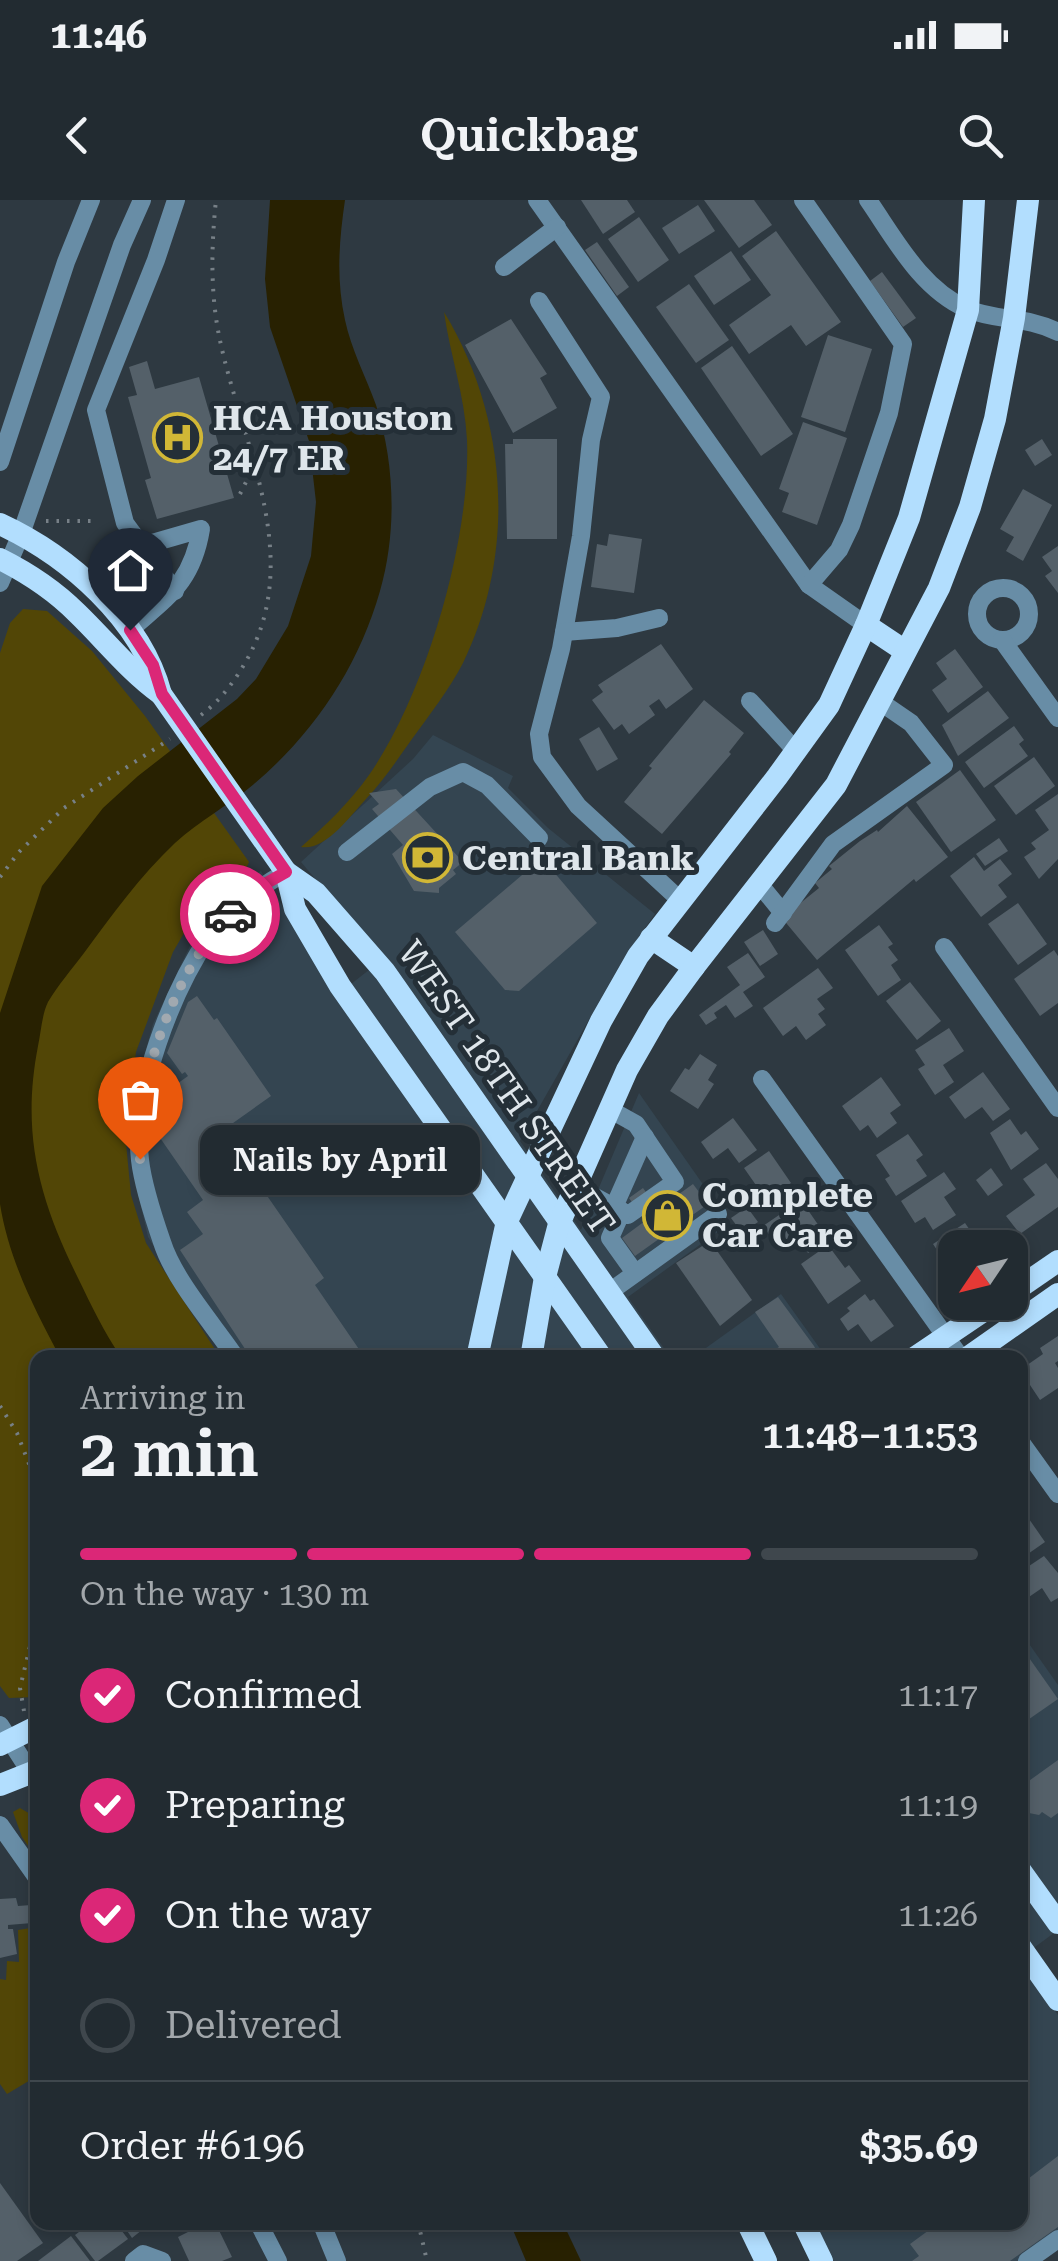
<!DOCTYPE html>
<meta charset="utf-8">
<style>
:root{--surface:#222b31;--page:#2a3339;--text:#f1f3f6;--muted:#a2a7ab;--line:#3f474d;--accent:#db2777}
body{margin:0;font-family:"Roboto Serif",serif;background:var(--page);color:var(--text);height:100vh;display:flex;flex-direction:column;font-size:38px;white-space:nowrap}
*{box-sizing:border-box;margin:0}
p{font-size:32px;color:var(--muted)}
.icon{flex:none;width:55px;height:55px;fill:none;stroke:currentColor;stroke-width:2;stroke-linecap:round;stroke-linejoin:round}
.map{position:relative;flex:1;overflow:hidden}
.sheet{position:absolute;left:30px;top:1150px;width:998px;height:880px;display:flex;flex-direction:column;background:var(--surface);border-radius:20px;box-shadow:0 5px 15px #0003,0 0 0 2px var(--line)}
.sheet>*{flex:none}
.needle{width:65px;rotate:235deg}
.tools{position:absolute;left:938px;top:1030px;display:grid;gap:20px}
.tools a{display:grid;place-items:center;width:90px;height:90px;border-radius:20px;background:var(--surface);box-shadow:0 5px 15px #0003,0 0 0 2px var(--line);font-size:50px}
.pin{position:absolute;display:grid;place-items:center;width:85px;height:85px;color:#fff;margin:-102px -42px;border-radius:50% 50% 50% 0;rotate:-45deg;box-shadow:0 0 10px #0007}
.pin .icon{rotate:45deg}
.courier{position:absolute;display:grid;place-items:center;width:100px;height:100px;margin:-50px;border:8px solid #db2777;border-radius:50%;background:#fff;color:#222;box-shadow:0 2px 12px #0007}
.bubble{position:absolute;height:70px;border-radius:20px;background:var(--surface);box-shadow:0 5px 15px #0003,0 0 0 2px var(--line);font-size:32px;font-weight:600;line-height:70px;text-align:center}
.head em{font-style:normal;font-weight:600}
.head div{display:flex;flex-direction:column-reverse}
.head{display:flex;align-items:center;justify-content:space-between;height:170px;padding:0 50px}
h1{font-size:65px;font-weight:600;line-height:75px}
.bar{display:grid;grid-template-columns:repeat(4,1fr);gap:15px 10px;align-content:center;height:120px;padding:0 50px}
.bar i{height:12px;border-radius:8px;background:var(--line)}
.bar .on{background:var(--accent)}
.bar p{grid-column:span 4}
.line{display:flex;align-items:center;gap:25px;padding:0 50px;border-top:2px solid var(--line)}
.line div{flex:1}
ol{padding:0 50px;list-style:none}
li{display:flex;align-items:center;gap:30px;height:110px}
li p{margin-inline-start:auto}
li .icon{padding:10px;border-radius:50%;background:var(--accent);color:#fff;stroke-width:4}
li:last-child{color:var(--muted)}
li i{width:55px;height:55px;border:5px solid var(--line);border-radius:50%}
.status{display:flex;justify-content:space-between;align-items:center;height:70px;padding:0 50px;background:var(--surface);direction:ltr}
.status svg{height:28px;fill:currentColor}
header{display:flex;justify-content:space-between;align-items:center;height:130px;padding:0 50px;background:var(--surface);font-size:45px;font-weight:600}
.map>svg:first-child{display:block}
.built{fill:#344551}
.green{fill:#524606}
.water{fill:#282101}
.building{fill:#546069}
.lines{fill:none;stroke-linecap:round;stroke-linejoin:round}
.path{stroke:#778087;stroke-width:4;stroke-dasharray:2.5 8;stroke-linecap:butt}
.minor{stroke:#688da6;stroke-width:18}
.major{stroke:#b2defe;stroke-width:22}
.done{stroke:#a1a9b0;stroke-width:10;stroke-dasharray:0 18}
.route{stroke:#db2777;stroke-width:12}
.labels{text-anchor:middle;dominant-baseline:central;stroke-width:10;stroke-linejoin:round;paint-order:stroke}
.poi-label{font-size:35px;font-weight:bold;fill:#dfe6eb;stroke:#242f37;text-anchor:start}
.street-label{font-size:35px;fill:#dfe6eb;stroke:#242f37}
</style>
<div class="status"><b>11:46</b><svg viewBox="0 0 49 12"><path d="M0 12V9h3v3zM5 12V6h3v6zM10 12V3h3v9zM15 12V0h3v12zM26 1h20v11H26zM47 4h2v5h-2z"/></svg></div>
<header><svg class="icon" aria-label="back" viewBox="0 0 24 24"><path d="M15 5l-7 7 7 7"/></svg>Quickbag<svg class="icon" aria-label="search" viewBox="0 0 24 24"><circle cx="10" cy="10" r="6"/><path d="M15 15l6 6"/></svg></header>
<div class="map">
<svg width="1058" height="2061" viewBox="0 0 1058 2061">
<rect width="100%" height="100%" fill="#2e3941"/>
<!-- built -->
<g class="built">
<path d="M433,535L513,576L508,588L548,628L655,714L624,758L520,941L581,1030L639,893L730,1023L628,1097L670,1157H224L148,1037L135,980L132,926L136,886L153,824L197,731L225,695L261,671L337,795L383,759L301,662L413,559Z"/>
<path d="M781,1094L826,1157L692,1158Z"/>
<path d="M1020,1431L1058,1485V1730L1020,1758Z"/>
<path d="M1020,1761L1058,1815V2048L1040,2061H833L814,2023L1020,2022Z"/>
</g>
<!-- green -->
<g class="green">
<path d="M444,112C508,217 517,352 463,463C449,490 430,514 412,539C397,560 384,580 366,599C350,616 326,651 301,647C326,625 350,602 369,575C426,493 471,339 467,240C465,196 450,155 444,112Z"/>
<path d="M23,409L47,411L92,451L145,516L249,662L245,671L195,714L173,752L136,852L125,933L131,995L146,1043L220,1157L38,1158L37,1497L9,1498L0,1486V453L10,423Z"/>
<path d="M20,1608L37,1618V1659L22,1637L13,1612Z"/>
<path d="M36,1702L38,1704L37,1876L7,1894L0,1884V1779L6,1780L7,1761L19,1762L18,1730L37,1727Z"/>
</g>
<!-- water -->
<g class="water">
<path d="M270,0H345C339,41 336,79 345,120C351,149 366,177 376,205C395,263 397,332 380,391C358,468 314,533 254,584C229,605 199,621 175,643C140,676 112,715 84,753C72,769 58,785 48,802C42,814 41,832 38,846C21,934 39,999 78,1078C91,1105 104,1132 121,1157H60C34,1108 9,1060 0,1004V813L42,686L103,608L138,576L237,499L256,479L288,426L311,356L316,302L309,241L270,127L265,79Z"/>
<path d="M510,2023H563L581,2061H526Z"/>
</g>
<!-- building -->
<g class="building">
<path d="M581,0H627L635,12L603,34Z"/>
<path d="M704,0H754L772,25L739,48Z"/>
<path d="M698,5L715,31L679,54L662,28Z"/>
<path d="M639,17L669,60L638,82L608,39Z"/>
<path d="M776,31L841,122L806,146L791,125L749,154L729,125L771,95L742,56Z"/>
<path d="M597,42L629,87L617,96L585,50Z"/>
<path d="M731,51L751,80L714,105L694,76Z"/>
<path d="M882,72L916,118L903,127L870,81Z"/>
<path d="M689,84L729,140L696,163L656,107Z"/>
<path d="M511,119L547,174L540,178L557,208L513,233L465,145Z"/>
<path d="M828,135L872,149L845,232L801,217Z"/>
<path d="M732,146L793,234L761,256L701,168Z"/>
<path d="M147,161L155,189L199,177L234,298L157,319L145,280L151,278L128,197L137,195L129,167Z"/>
<path d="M803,222L847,238L817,325L782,312L789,293L779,289Z"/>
<path d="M513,239H557V339H507L505,244H513Z"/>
<path d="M1042,239L1052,255L1035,266L1025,250Z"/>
<path d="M1023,289L1052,305L1023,361L1006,351L1014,337L1000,329Z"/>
<path d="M609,334L642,339L634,393L591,387L597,344L607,346Z"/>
<path d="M1058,346V393L1045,376L1052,371L1042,357Z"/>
<path d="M661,444L693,489L666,509L659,499L649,506L655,515L629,534L622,524L614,530L592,500L603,492L598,485Z"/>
<path d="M955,449L983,487L948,513L932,490L947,479L936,463Z"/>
<path d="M988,491L1009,518L958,556L942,525Z"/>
<path d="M704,500L744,533L729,552L731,554L662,634L624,602L652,568L649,566Z"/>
<path d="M1014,526L1024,540L1019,544L1028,556L984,588L965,562Z"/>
<path d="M599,527L618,559L597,571L579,539Z"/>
<path d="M1034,557L1055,586L1016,615L994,586Z"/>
<path d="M960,570L996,620L951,652L916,602Z"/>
<path d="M396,589L463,662L453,670L456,674L439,688V693L414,691L392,654L403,645L372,609L379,604L369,593Z"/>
<path d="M1058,594V659L1039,679L1024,657L1036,649L1031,643L1049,630L1035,610Z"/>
<path d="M907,606L948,657L916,682L914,679L817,760L782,718L819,688L815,683L832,669L829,666L860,641L877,630L878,632Z"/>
<path d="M999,638L1008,651L985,666L976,654Z"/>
<path d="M974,657L984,671L1000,659L1012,674L998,685L1007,697L981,717L950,676Z"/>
<path d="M542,658L597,723L519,791L505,790L455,732Z"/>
<path d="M1018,703L1047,744L1018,765L988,724Z"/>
<path d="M879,725L893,744L888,747L898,760L891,765L901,780L878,796L845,750Z"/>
<path d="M763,730L778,754L760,766L744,742Z"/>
<path d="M1054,750L1058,756V803L1040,816L1014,779Z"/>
<path d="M748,753L765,777L743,792L753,806L735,818L726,805L714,813L717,818L706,825L699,815L740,785L727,767Z"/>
<path d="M818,768L833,788L817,799L825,809L818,814L826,825L806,840L796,826L783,836L763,808Z"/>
<path d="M910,782L941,821L917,840L886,801Z"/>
<path d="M197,796L214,820L217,818L271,896L226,928L266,984L261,987L324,1078L315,1085L365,1158H251L180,1050L203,1034L187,1012L203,1000L156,932L176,918L160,896L188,876L185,872L182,874L167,853L188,802Z"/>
<path d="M949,828L964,851L943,865L954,882L935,895L918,869L925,865L915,850Z"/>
<path d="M700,854L717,865L708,880L714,884L698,909L670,891L685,868L689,870Z"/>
<path d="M983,872L1010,909L993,921L982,907L965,919L949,897Z"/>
<path d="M881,877L901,905L890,913L897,923L877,938L868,925L860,931L842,906Z"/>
<path d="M733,918L757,950L739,963L728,948L713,959L701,942Z"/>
<path d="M1010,919L1021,935L1026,931L1039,949L1011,970L990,933Z"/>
<path d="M908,934L923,955L916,960L927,976L896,996L885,979L890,976L876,955Z"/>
<path d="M769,951L791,983L762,1003L754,991L758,988L744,968Z"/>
<path d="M1046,963L1058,979V1007L1020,1034L1006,1016L1035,995L1023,979Z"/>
<path d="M991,968L1003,985L988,996L976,980Z"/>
<path d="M944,972L956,989L944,997L956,1015L933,1030L925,1017L915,1023L901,1001Z"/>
<path d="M693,984L708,1004L635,1056L622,1038L645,1021L629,998L643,988L658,1009Z"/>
<path d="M801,1000L828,1039L808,1053L795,1035L778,1047L763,1026Z"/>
<path d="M747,1007L758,1022L742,1033L731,1018Z"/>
<path d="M965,1023L976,1039L968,1045L970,1048H955V1077L933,1044Z"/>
<path d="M710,1041L752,1100L720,1126L676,1063Z"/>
<path d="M828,1045L845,1068L849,1065L861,1081L828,1104L801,1064Z"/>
<path d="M865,1094L870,1101L874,1099L894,1126L871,1142L858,1124L848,1131L840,1119L850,1111L847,1108Z"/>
<path d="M778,1097L814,1146L819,1155L815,1158H810L807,1153L801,1158H782L776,1149L779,1147L755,1112Z"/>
<path d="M1058,1136V1161L1055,1163L1058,1168V1188L1040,1200L1020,1170L1043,1154L1040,1148Z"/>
<path d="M1020,1306L1045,1342L1025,1356L1020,1350Z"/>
<path d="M1044,1356L1058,1373V1398L1051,1402L1042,1388L1026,1399L1020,1390V1372Z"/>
<path d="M1020,1445L1058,1499L1022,1524L1020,1521Z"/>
<path d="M1058,1560V1613L1051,1618L1042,1612L1039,1615L1029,1613L1024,1605L1026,1583Z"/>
<path d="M16,1698L18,1706L31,1705L32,1723L8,1725V1729H13L17,1754L0,1758V1699Z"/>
<path d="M1058,1956V2027L1010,2061H912L919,2056L910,2044L940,2022H1020V1985Z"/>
<path d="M0,1983L43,2043L17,2061H0Z"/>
<path d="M92,2022H115L128,2039L98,2061H95L75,2035Z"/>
<path d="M121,2022H152L132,2038Z"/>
<path d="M208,2022H215L232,2057L222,2061H189L178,2037Z"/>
<path d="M71,2036L90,2061H38Z"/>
</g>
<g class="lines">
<!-- path -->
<g class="path">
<path d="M240,294L254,266"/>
<path d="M46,321H95"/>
<path d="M201,515C219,502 234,482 245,463C305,360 244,249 221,145C210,97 211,48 216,0"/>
<path d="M0,677L19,652L64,608L170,539"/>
<path d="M0,1206L17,1233L38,1287"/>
<path d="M24,1511L20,1488L38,1413"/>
<path d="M418,2022L427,2061"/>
</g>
<!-- minor -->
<g class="minor">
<path d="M537,0L809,385L866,425"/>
<path d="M803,0L903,144L889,213L851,325L839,350L809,385"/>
<path d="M868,0C895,39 921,89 967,109C996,121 1026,116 1058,132"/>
<path d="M504,67L557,27"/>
<path d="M539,101L601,197L591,240L581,336L561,449L539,534L542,557L578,606L680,700"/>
<path d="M0,262L66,62L91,0"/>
<path d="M0,383L21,334L122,45L142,0"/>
<circle cx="1003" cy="414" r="26"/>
<path d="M175,391L125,323L96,210L156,60L176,0"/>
<path d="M130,430C168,396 192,383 201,329L142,346"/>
<path d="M564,432L617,428L659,418"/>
<path d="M1002,440L1058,518"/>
<path d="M750,501L795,550"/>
<path d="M347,652L430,587L463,572L487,585L539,638"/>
<path d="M760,685L783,713"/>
<path d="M775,723L833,644L944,565L911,523L879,501"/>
<path d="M944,747L1058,908"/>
<path d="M762,879L961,1158"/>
<path d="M575,986L628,1015L675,982L636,924L609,909"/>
<path d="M614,1007L645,937"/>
<path d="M622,1011L610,1038L635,1073"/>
<path d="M608,1093L718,1014"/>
<path d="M236,1158C213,1124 174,1080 162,1042C153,1016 143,986 140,960C132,892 172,791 210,735C229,708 258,688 286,672"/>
<path d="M1020,1241L1058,1294"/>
<path d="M0,1525L38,1584"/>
<path d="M0,1625L38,1679"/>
<path d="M258,2022L278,2061"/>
<path d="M321,2022L337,2061"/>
<path d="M134,2061L143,2054L162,2061"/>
<path d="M1027,2061L1058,2039"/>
</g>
<!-- major -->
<g class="major">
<path d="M0,324C69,356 141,419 161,494"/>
<path d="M0,359C28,373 55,391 77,413C105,440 129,471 161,494L286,672L295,709L340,786L602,1158"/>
<path d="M866,425L905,451"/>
<path d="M286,672L316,693L385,772L655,1158"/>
<path d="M651,738L694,767"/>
<path d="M1010,1094L1058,1061"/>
<path d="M477,1158L507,1021L601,821L638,756L777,577L829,505L866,425L909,318L968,110L974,0"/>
<path d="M531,1158L545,1077L559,1024L627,870L658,816L694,767L836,585L939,388L970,307L995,219L1014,118L1028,0"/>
<path d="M914,1158L997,1102"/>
<path d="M967,1158L1058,1094"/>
<path d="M0,1545L38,1526"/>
<path d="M0,1585L38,1570"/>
<path d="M1020,1670L1058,1723"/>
<path d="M1020,1746L1058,1800"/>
<path d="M747,2022L766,2061"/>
<path d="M803,2022L822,2061"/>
</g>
</g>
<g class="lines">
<!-- done -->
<path class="done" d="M140,959C141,941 140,922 143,904C151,843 186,758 230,714"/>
<!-- route -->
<path class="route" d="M130,430L153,465L162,494L286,672L256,689L230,714"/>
</g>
<!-- icons -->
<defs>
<symbol id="hospital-ring" viewBox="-11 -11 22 22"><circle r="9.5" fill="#242f37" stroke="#d1b736" stroke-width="1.5"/><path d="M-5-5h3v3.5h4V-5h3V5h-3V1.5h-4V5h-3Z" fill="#d1b736"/></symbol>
<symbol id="bank-ring" viewBox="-11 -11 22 22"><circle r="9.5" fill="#242f37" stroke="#d1b736" stroke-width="1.5"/><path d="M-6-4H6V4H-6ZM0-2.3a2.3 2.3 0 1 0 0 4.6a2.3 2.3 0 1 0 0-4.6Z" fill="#d1b736"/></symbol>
<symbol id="shop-ring" viewBox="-11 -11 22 22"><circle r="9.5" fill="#242f37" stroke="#d1b736" stroke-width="1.5"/><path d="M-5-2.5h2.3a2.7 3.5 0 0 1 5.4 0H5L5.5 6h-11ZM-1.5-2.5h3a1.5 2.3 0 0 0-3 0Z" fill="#d1b736"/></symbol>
</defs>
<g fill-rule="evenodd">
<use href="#hospital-ring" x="150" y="210" width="55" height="55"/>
<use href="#bank-ring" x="400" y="630" width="55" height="55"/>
<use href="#shop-ring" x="640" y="988" width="55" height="55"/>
</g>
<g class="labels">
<!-- poi labels -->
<g class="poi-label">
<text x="213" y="218">HCA Houston<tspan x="213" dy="40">24/7 ER</tspan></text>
<text x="462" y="658">Central Bank</text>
<text x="702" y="995">Complete<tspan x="702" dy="40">Car Care</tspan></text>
</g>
<!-- street labels -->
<g class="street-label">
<text transform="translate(506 888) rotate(55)">WEST 18TH STREET</text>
</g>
</g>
</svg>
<div class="tools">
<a><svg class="needle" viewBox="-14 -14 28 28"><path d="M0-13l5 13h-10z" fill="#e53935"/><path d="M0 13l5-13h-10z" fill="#a2a7ab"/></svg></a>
</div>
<div class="pin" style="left:140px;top:959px;background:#ea580c"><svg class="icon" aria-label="bag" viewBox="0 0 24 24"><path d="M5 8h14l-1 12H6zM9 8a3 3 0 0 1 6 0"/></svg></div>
<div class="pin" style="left:130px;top:430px;background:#1f2937"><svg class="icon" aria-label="home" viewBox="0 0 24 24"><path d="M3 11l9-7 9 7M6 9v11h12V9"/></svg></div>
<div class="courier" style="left:230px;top:714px"><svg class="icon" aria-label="car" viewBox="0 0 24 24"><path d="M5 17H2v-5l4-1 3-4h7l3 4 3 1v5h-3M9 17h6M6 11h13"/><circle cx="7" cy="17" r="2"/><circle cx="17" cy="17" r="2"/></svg></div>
<div class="bubble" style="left:200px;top:925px;width:280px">Nails by April</div>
<section class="sheet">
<div class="head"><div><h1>2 min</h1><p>Arriving in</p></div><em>11:48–11:53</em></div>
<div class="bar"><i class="on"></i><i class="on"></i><i class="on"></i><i></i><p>On the way · 130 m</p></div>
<ol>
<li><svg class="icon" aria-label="check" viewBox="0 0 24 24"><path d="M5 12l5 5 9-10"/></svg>Confirmed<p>11:17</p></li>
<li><svg class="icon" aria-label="check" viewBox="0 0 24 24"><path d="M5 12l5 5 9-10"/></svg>Preparing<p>11:19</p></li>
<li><svg class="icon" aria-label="check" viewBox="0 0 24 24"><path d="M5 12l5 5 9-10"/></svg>On the way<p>11:26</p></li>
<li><i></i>Delivered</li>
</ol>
<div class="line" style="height:130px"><div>Order #6196</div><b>$35.69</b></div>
</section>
</div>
